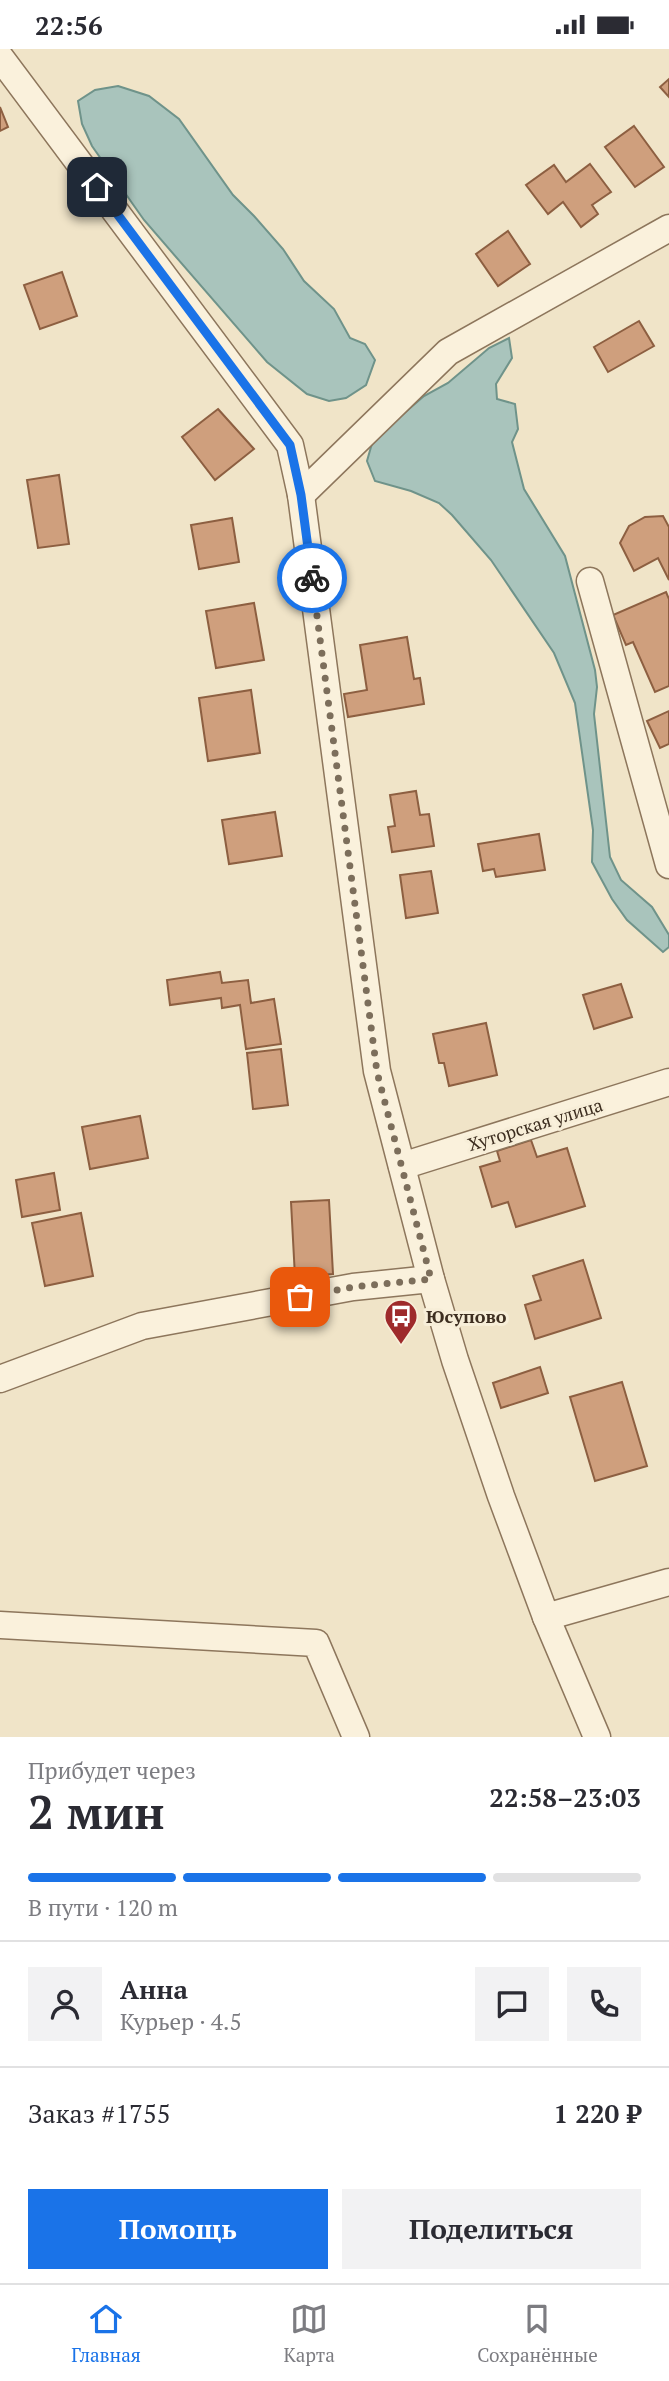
<!DOCTYPE html>
<html lang="ru">
<meta charset="utf-8">
<style>
:root{--surface:#fff;--page:#f2f2f3;--text:#2b2b33;--muted:#7c7c81;--line:#e1e1e2;--accent:#1a73e8}
body{margin:0;font-family:"PT Serif",serif;background:var(--page);color:var(--text);height:100vh;display:flex;flex-direction:column;font-size:26px;white-space:nowrap}
*{box-sizing:border-box;margin:0}
p{font-size:23px;color:var(--muted)}
.icon{flex:none;width:38px;height:38px;fill:none;stroke:currentColor;stroke-width:2;stroke-linecap:round;stroke-linejoin:round}
.map{position:relative;height:1688px;overflow:hidden}
.details{display:flex;flex-direction:column;background:var(--surface);flex:1}
.details>*{flex:none}
.pin{position:absolute;display:grid;place-items:center;width:60px;height:60px;color:#fff;margin:-30px;border-radius:14px;box-shadow:0 4px 10px #0006}
.courier{position:absolute;display:grid;place-items:center;width:70px;height:70px;margin:-35px;border:5px solid #1a73e8;border-radius:50%;background:#fff;color:#222;box-shadow:0 2px 9px #0007}
.overview em{font-style:normal;font-weight:700}
.overview div{display:flex;flex-direction:column-reverse}
.overview{display:flex;align-items:center;justify-content:space-between;height:119px;padding:0 28px}
h1{font-size:46px;font-weight:700;line-height:52px}
.bar{display:grid;grid-template-columns:repeat(4,1fr);gap:10px 7px;align-content:center;height:84px;padding:0 28px}
.bar i{height:9px;border-radius:5px;background:var(--line)}
.bar .active{background:var(--accent)}
.bar p{grid-column:span 4}
.line{display:flex;align-items:center;gap:18px;padding:0 28px;border-top:2px solid var(--line)}
.line div{flex:1}
.round{display:grid;place-items:center;flex:none;width:74px;height:74px;border-radius:0px;background:var(--page)}
.action{display:flex;gap:14px;margin-top:auto;padding:14px 28px}
.action a{flex:1;height:80px;border-radius:0px;background:var(--accent);color:#fff;font-size:28px;font-weight:700;line-height:80px;text-align:center}
.action a+a{background:var(--page);color:var(--text)}
.status{display:flex;justify-content:space-between;align-items:center;height:49px;padding:0 35px;background:var(--surface);direction:ltr}
.status svg{height:19px;fill:currentColor}
.dock{display:flex;justify-content:space-around;align-items:center;height:98px;border-top:2px solid var(--line);background:var(--surface);font-size:19px;color:var(--muted)}
.dock a{display:grid;justify-items:center;gap:4px}
.dock .active{color:var(--accent)}
.map>svg:first-child{display:block}
.water{fill:#a9c4bc;stroke:#6f938a;stroke-width:2}
.building{fill:#cf9f7d;stroke:#8d5f41;stroke-width:2}
.lines{fill:none;stroke-linecap:round;stroke-linejoin:round}
.minor-casing{stroke:#8d765c;stroke-width:29}
.minor{stroke:#faf1dc;stroke-width:26}
.done{stroke:#7c6e5b;stroke-width:7;stroke-dasharray:0 12.6}
.route{stroke:#1a73e8;stroke-width:9}
.labels{text-anchor:middle;dominant-baseline:central;stroke-width:6;stroke-linejoin:round;paint-order:stroke}
.street-label{font-size:18px;fill:#3d2e20;stroke:#f7eed8}
.poi-label{font-size:18px;font-weight:bold;fill:#3d2e20;stroke:#f7eed8;text-anchor:start}
</style>
<div class="status"><b>22:56</b><svg viewBox="0 0 49 12"><path d="M0 12V9h3v3zM5 12V6h3v6zM10 12V3h3v9zM15 12V0h3v12zM26 1h20v11H26zM47 4h2v5h-2z"/></svg></div>
<div class="map">
<svg width="669" height="1688" viewBox="0 0 669 1688">
<rect width="100%" height="100%" fill="#f0e4c8"/>
<!-- water -->
<g class="water">
<path d="M118,37L149,47L179,70L233,146L254,167L283,200L304,232L334,260L350,289L365,295L375,311L366,336L346,349L329,352L307,345L267,313L144,171L92,97L82,75L78,52L95,41Z"/>
<path d="M509,289L512,309L496,335L497,350L515,355L518,380L512,393L524,440L565,507L595,621L597,638L594,665L610,808L621,831L652,858L669,886V898L663,903L627,871L612,850L592,813L593,781L575,654L554,604L491,511L452,466L439,454L411,442L375,432L367,412L373,391L424,347L448,334L489,299Z"/>
</g>
<!-- building -->
<g class="building">
<path d="M669,30V48L660,38Z"/>
<path d="M0,58L8,78L0,82Z"/>
<path d="M634,77L664,118L635,138L605,98Z"/>
<path d="M590,115L611,143L592,156L598,165L581,178L563,153L548,165L526,136L554,116L566,133Z"/>
<path d="M508,182L530,215L498,237L476,205Z"/>
<path d="M62,223L77,267L40,280L24,236Z"/>
<path d="M639,272L654,297L608,323L594,298Z"/>
<path d="M218,360L254,400L215,431L182,388Z"/>
<path d="M59,426L69,495L38,499L27,431Z"/>
<path d="M663,467L669,478V531L658,509L634,522L620,494L629,477L645,468Z"/>
<path d="M232,469L239,513L199,520L191,476Z"/>
<path d="M666,543L669,550V637L655,643L633,593L626,596L613,566Z"/>
<path d="M254,554L264,611L216,619L206,562Z"/>
<path d="M407,588L414,630L420,629L424,655L348,668L344,645L367,641L360,596Z"/>
<path d="M251,641L260,704L208,712L199,649Z"/>
<path d="M669,662V695L660,699L647,672Z"/>
<path d="M416,742L420,766L429,765L434,797L392,803L388,778L395,777L390,746Z"/>
<path d="M275,763L282,807L229,815L222,771Z"/>
<path d="M539,785L545,821L496,828L494,820L483,822L478,795Z"/>
<path d="M431,822L438,864L406,869L400,826Z"/>
<path d="M220,923L222,934L248,931L251,954L274,950L281,995L246,1000L240,956L222,959L221,949L170,956L167,931Z"/>
<path d="M621,935L632,968L594,980L583,946Z"/>
<path d="M486,974L497,1026L449,1037L444,1014H439L433,985Z"/>
<path d="M281,1000L288,1056L253,1060L247,1004Z"/>
<path d="M140,1067L148,1109L90,1120L82,1078Z"/>
<path d="M531,1091L537,1108L567,1099L585,1157L516,1178L508,1153L492,1158L480,1118L500,1112L497,1102Z"/>
<path d="M54,1124L60,1161L22,1168L16,1131Z"/>
<path d="M329,1151L333,1225L295,1228L291,1153Z"/>
<path d="M81,1164L93,1227L45,1237L32,1174Z"/>
<path d="M583,1211L601,1269L535,1290L525,1256L541,1251L533,1227Z"/>
<path d="M540,1318L548,1344L501,1359L493,1334Z"/>
<path d="M622,1333L647,1417L595,1432L570,1348Z"/>
</g>
<g class="lines">
<defs>
<g id="minor">
<path d="M0,8L290,396L301,446L377,1022L431,1230L455,1311L501,1447L546,1568L597,1688"/>
<path d="M301,446L448,303L669,179"/>
<path d="M590,532L669,816"/>
<path d="M402,1117L669,1033"/>
<path d="M0,1330L142,1277L353,1238L431,1230"/>
<path d="M546,1568L669,1533"/>
<path d="M0,1576L316,1594L356,1688"/>
</g>
</defs>
<!-- minor casing -->
<use href="#minor" class="minor-casing"/>
<!-- minor -->
<use href="#minor" class="minor"/>
</g>
<g class="lines">
<!-- done -->
<path class="done" d="M300,1248L353,1238L431,1230L377,1023L312,529"/>
<!-- route -->
<path class="route" d="M97,138L290,396L301,446L312,529"/>
</g>
<!-- icons -->
<defs>
<symbol id="bus-pin" viewBox="-11 -11 22 30"><path d="M0 17L-7.5 6A9.5 9.5 0 1 1 7.5 6Z" fill="#9e2a2b" stroke="#f7eed8"/><path d="M-5-6H5V4H4V6H2V4H-2V6H-4V4H-5ZM-3.5-4V0h7V-4ZM-3.5 1.2v1.5H-2V1.2ZM2 1.2v1.5H3.5V1.2Z" fill="#fff"/></symbol>
</defs>
<g fill-rule="evenodd">
<use href="#bus-pin" x="382" y="1248" width="38" height="52"/>
</g>
<g class="labels">
<!-- street labels -->
<g class="street-label">
<text transform="translate(535 1075) rotate(-17)">Хуторская улица</text>
</g>
<!-- poi labels -->
<g class="poi-label">
<text x="426" y="1267">Юсупово</text>
</g>
</g>
</svg>
<div class="pin" style="left:300px;top:1248px;background:#ea580c"><svg class="icon" aria-label="bag" viewBox="0 0 24 24"><path d="M5 8h14l-1 12H6zM9 8a3 3 0 0 1 6 0"/></svg></div>
<div class="pin" style="left:97px;top:138px;background:#1f2937"><svg class="icon" aria-label="home" viewBox="0 0 24 24"><path d="M3 11l9-7 9 7M6 9v11h12V9"/></svg></div>
<div class="courier" style="left:312px;top:529px"><svg class="icon" aria-label="bike" viewBox="0 0 24 24"><circle cx="6" cy="16" r="4"/><circle cx="18" cy="16" r="4"/><path d="M6 16l4-8h5l3 8M10 8l3 8H6M13 5h3"/></svg></div>
</div>
<section class="details">
<div class="overview"><div><h1>2 мин</h1><p>Прибудет через</p></div><em>22:58–23:03</em></div>
<div class="bar"><i class="active"></i><i class="active"></i><i class="active"></i><i></i><p>В пути · 120 m</p></div>
<div class="line" style="height:126px"><a class="round"><svg class="icon" aria-label="person" viewBox="0 0 24 24"><circle cx="12" cy="8" r="4"/><path d="M4 21q1-7 8-7t8 7"/></svg></a><div><b>Анна</b><p>Курьер · 4.5</p></div><a class="round"><svg class="icon" aria-label="chat" viewBox="0 0 24 24"><path d="M4 5h16v11H9l-5 4z"/></svg></a><a class="round"><svg class="icon" aria-label="phone" viewBox="0 0 24 24"><path d="M5 4h4l2 5-3 2q2 4 5 5l2-3 5 2v4C11 20 4 13 5 4z"/></svg></a></div>
<div class="line" style="height:91px"><div>Заказ #1755</div><b>1 220 ₽</b></div>
<div class="action"><a>Помощь</a><a>Поделиться</a></div>
</section>
<nav class="dock">
<a class="active"><svg class="icon" aria-label="home" viewBox="0 0 24 24"><path d="M3 11l9-7 9 7M6 9v11h12V9"/></svg>Главная</a>
<a><svg class="icon" aria-label="map" viewBox="0 0 24 24"><path d="M3 6l6-2 6 2 6-2v14l-6 2-6-2-6 2zM9 4v14M15 6v14"/></svg>Карта</a>
<a><svg class="icon" aria-label="saved" viewBox="0 0 24 24"><path d="M7 4h10v16l-5-4-5 4z"/></svg>Сохранённые</a>
</nav>
